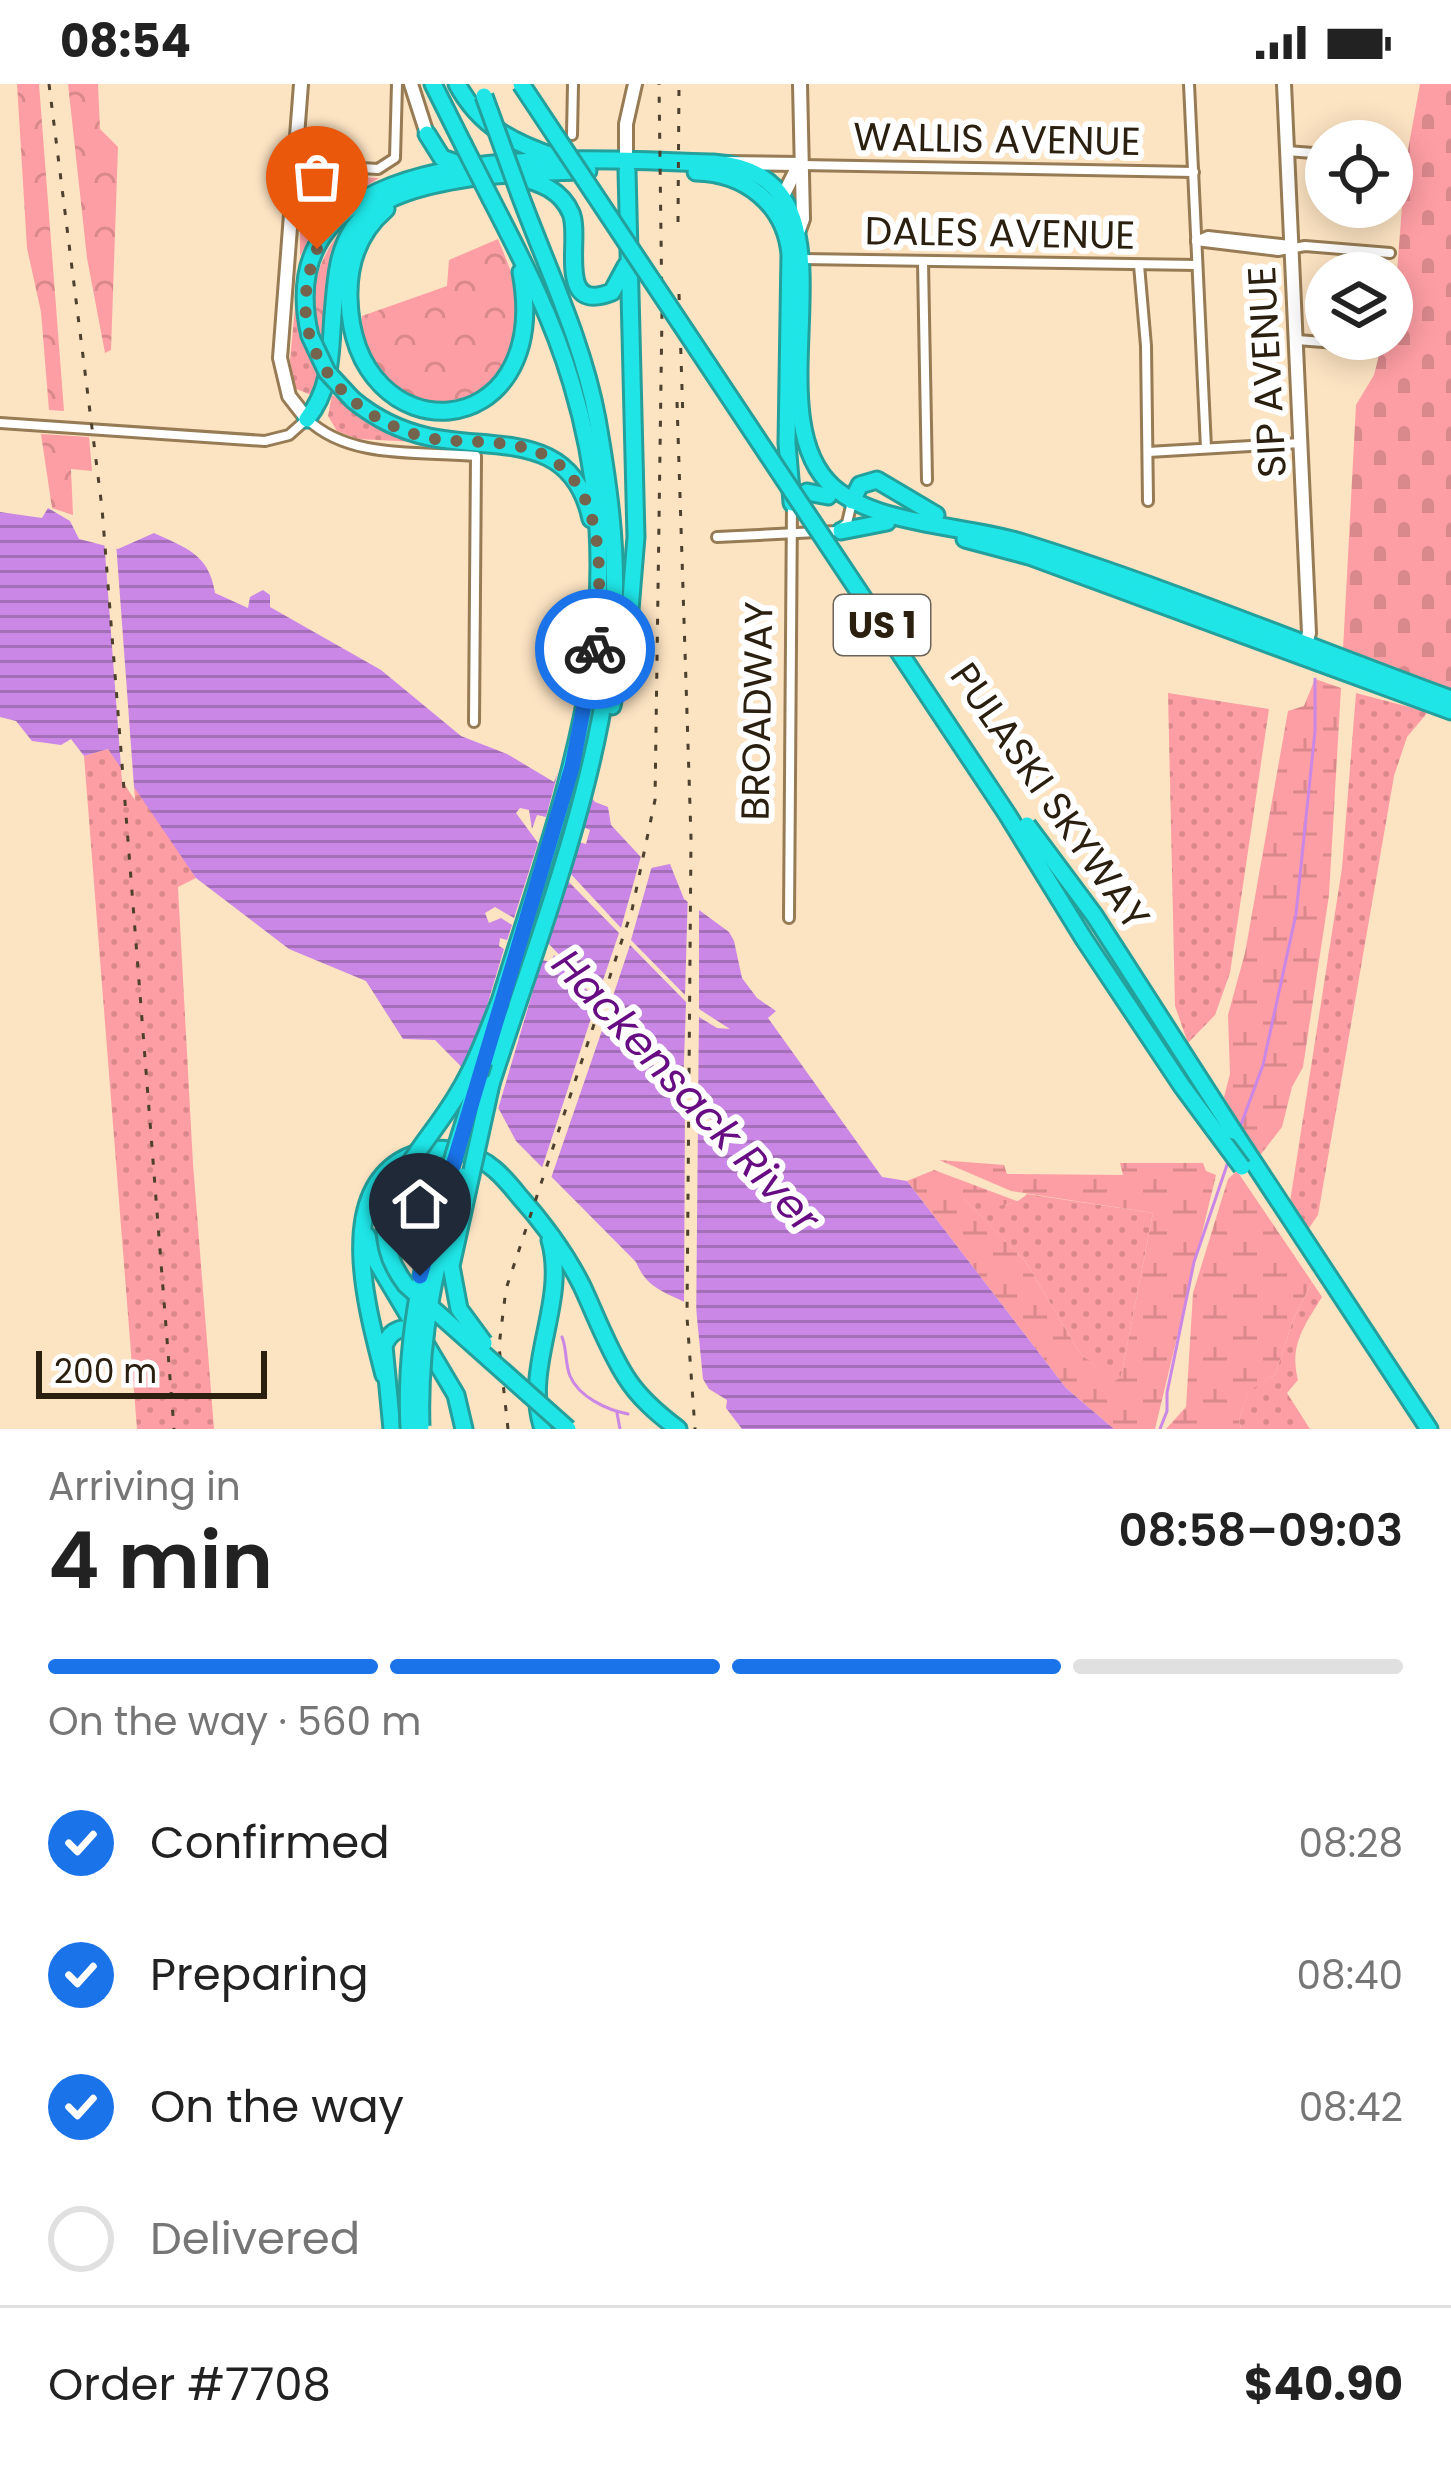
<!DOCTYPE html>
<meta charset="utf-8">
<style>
:root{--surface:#fff;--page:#f6f6f6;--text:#222;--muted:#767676;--line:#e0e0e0;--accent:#1a73e8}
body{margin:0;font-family:Poppins,sans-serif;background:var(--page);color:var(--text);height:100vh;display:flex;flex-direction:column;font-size:45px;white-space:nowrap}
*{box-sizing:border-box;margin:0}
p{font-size:39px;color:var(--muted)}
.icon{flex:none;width:66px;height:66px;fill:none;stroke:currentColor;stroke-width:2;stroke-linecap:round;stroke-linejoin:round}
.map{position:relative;height:1345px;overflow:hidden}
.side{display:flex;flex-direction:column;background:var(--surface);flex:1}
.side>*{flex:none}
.buttons{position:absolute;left:1305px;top:36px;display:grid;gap:24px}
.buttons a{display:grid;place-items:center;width:108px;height:108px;border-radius:50%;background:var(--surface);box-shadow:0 6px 30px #0003;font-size:60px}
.scale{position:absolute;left:36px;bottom:30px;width:231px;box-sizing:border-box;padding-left:12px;border:6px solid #2b2010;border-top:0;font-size:33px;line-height:42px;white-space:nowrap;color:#2b2010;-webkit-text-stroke:9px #fff;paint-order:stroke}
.pin{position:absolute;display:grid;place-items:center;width:102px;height:102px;color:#fff;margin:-123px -51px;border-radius:50% 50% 50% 0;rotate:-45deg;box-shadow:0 0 12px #0007}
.pin .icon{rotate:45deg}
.courier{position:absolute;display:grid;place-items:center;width:120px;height:120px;margin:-60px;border:9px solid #1a73e8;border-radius:50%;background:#fff;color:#222;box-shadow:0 3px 15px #0007}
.head em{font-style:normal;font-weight:600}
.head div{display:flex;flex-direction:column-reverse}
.head{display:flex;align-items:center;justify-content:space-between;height:204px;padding:0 48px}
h1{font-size:78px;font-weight:600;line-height:90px}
.bar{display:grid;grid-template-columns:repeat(4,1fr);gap:18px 12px;align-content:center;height:144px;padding:0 48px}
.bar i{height:15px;border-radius:9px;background:var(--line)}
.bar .selected{background:var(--accent)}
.bar p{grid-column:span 4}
.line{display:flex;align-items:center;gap:30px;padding:0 48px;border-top:3px solid var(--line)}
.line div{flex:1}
ol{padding:0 48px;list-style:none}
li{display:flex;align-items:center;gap:36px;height:132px}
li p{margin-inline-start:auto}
li .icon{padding:12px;border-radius:50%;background:var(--accent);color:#fff;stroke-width:4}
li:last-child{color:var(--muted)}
li i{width:66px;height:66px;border:6px solid var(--line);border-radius:50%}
.status{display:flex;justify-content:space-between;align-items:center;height:84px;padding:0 60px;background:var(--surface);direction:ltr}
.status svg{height:33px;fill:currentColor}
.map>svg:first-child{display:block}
.green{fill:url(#green-dots)}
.forest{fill:url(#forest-crowns)}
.wetland{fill:url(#wetland-marsh)}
.cemetery{fill:url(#cemetery-stones)}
.water{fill:url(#water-rules)}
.pier{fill:#fce3c2;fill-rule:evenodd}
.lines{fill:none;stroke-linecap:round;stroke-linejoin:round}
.stream{stroke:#ca87e5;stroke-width:3}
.street-casing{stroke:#967b54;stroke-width:14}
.secondary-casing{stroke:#967b54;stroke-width:18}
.highway-casing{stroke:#23a09c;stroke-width:21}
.street{stroke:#fff;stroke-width:8}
.secondary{stroke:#fff;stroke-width:12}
.highway{stroke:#1fe5e7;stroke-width:15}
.rail{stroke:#4d402d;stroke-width:3;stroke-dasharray:6 12;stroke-linecap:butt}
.highway-bridge-casing{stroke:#23a09c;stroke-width:21;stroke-linecap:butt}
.highway-bridge{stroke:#1fe5e7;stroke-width:15}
.done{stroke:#74644e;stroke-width:12;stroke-dasharray:0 21.6}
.route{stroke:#1a73e8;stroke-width:15}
.labels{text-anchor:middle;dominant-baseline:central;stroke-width:12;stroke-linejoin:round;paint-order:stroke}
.shield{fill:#fff;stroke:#6b6358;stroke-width:3}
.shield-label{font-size:36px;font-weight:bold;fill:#2b2010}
.street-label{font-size:39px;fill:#2b2010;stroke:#fff}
.water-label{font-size:42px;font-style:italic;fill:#670c82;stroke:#fff}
</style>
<div class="status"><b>08:54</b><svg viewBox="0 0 49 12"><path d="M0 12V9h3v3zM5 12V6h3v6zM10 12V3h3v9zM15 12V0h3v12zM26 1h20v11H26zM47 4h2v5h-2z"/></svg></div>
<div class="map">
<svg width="1451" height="1345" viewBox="0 0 1451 1345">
<defs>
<pattern id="green-dots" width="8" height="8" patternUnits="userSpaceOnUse" patternTransform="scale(3)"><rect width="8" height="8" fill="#fd9ea4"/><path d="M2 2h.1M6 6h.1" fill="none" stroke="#d9888c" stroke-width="1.8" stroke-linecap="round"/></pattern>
<pattern id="forest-crowns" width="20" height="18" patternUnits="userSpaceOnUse" patternTransform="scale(3)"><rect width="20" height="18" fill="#fd9ea4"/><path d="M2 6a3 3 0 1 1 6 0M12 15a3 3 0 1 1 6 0" fill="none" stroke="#d9888c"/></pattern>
<pattern id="wetland-marsh" width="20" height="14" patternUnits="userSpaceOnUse" patternTransform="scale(3)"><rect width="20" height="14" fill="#fd9ea4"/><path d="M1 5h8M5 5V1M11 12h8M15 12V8" fill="none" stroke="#d9888c"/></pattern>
<pattern id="cemetery-stones" width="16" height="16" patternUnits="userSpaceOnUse" patternTransform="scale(3)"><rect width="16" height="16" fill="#fd9ea4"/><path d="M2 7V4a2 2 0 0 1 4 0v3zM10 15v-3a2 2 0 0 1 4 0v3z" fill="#d9888c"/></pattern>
<pattern id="water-rules" width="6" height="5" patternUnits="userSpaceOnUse" patternTransform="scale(3)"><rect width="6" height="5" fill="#ca87e5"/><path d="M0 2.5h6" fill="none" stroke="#a46eb8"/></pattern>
</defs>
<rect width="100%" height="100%" fill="#fce3c2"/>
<!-- green -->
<g class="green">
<path d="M300,172C299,229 296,246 324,297L311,311L294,304L290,276Z"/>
<path d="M332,311L390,348L436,359L358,355L337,347L328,332Z"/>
<path d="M1168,609L1269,625L1230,889L1215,931L1188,959L1175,922Z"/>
<path d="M1356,609L1428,628L1407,653L1394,692L1318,1131L1307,1147L1290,1118L1342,784Z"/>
<path d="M108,665L136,699L196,794L178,803L193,1080L214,1345H137L84,672Z"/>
<path d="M1027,1110L1153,1129L1121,1293L1112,1300L1079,1268L1026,1178L961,1112C984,1119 1008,1129 1027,1110Z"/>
<path d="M1312,1198L1322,1213C1304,1242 1289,1262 1298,1296L1287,1309L1310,1345H1241L1239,1336L1249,1306L1275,1291L1293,1236Z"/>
</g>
<!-- forest -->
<g class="forest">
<path d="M17,0H39L64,327L49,326L41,228L27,164Z"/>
<path d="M68,0H98L100,45L118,63L111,266L105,269L87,174Z"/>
<path d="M300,91L379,94L329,126L300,172Z"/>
<path d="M344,143L332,183L325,261C303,219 315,178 344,143Z"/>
<path d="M498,155C506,175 516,196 517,218C523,287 463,346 397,303C381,293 367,280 363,260C361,252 362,241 362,232L447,202L449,176Z"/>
<path d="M41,350L89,353L92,387L71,385L73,431L52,424Z"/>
</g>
<!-- wetland -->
<g class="wetland">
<path d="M1315,595L1341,604L1329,811L1303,983L1292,1003L1282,1043L1258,1074L1224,1013L1230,990L1228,931L1245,869L1288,627L1304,622Z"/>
<path d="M939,1076L1004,1081L1007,1090L1123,1091L1120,1079H1203L1206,1087L1216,1091L1155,1345H1114L1066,1304L907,1097L934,1086L1019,1118L994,1123L963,1114L1026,1178L1079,1268L1112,1299L1121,1293L1153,1129L1011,1107Z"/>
<path d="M1237,1087L1312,1198L1293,1236L1275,1291L1249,1307L1239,1336L1241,1345H1166L1186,1323L1193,1209L1228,1095Z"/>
</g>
<!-- cemetery -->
<path class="cemetery" d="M1420,0H1451V605L1343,566L1356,321L1374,291L1383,255H1392L1405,82Z"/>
<!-- water -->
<path class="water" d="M48,424L70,437L79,455L118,465L154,449C186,464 209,470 215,509L248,524L250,513L263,506L270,511V523L381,586L461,652L507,670L554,698L562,679L595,718L608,723L611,741L651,784L670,780L684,815L729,848L734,857L742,894L757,914L776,927L768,934L882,1093L907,1097L1066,1304L1114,1345H742L726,1324L727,1316L709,1305L703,1295L696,1224C671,1209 648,1208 636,1178L516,1057L494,1016L435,956L403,955L366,897L289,865L196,794L108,665L84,672L71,655L61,661L32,657L16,637L0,633V428L42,434Z"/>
<!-- pier -->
<g class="pier">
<path d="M104,455L116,458L135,716L122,697Z"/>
<path d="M562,673L595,707L583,743L590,746L586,760L578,758L569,788L621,844L643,765L654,775L631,856L685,911L688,805L699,819V925L730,945L717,944L699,933L698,1021L719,1045L713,1046L698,1033L696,1251L699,1300L693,1284L690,1228L684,1224L685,1016L608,929L549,1100L540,1090L597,916L554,871L551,878L542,876L496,1032L461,991L473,968L504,865L499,862L500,854L507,856L512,841L501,834L489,839L485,829L495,823L514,834L538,759L516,729L520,724L529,726L532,745L537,731L546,733ZM566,795L619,849L598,911L547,858ZM630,861L686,918L683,1006L609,924Z"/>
</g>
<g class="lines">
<!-- stream -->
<g class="stream">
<path d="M1239,1046L1263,981L1296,830L1315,647V595"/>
<path d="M562,1253C567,1265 565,1280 570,1292C579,1313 607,1326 628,1330"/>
<path d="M617,1329L620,1345"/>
<path d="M1160,1345L1167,1327V1309L1194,1178L1228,1078"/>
</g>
<defs>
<g id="street">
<path d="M1189,0L1206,364"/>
<path d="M572,51L573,0"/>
<path d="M1287,67L1326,70"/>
<path d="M1392,76L1404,77"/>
<path d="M295,80L378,85L395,74L397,0"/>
<path d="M800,81L1194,88"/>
<path d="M1196,157L1278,167L1305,162L1390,169"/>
<path d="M1196,157L1208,152L1290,161"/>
<path d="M802,175L1197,181"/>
<path d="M923,178L927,396"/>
<path d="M1139,181L1146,262L1148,417"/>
<path d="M1297,256L1375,262"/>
<path d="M0,339L265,357L289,351L307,335C350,376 420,367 476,372L474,638"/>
<path d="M1148,368L1301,359"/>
<path d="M717,453L837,447L847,439L852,418"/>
<path d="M789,834L792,419"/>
</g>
<g id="secondary">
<path d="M301,0L280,274L289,312L307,335"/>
<path d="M411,0L427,50"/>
<path d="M1284,0L1309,549L1304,568"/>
<path d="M724,79L799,80"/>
<path d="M626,82V40L635,0"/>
<path d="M778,122L798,82"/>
<path d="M799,146L803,135L800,0"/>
</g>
<g id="highway">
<path d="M433,0L463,60"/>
<path d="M457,0C480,43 514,59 558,74"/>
<path d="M427,50L442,74L462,81"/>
<path d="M696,88C745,89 785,120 790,170L787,359L792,419L807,408L828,412"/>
<path d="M519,93C541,99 561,106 571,129C582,153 554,231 612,208L626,182"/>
<path d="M491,115C522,175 553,235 572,300C640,527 566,703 500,917"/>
<path d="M386,125C359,148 348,178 349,214C353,373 554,365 521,188"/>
<path d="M310,252C261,43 594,77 713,79C876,90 745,325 833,403C878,442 967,441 1023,459C1168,504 1309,563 1451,615"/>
<path d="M353,316C375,334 401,347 429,353C495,367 572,346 591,435"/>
<path d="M307,335C332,303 330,270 333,231C336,200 336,169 354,143C392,89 527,88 588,87"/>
<path d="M852,417L860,401L877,396L936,431"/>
<path d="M841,447L887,438"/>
<path d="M965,455L1029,472L1451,627"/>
<path d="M612,622L629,538L636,453L627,87"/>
<path d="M491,1000C539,850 607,682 614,525C617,461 608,398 597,335C583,258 547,184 520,111"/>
<path d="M1233,1047L1429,1345"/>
<path d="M367,1152L375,1175L456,1311L464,1345"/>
<path d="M384,1291C369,1231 335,1117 400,1077C418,1066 441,1062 462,1068C488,1075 503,1092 519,1112C544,1140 565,1168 582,1202C596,1232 608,1265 626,1293C639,1314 658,1330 678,1345"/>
<path d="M392,1345L384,1262C390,1246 406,1238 418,1253"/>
<path d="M543,1345C522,1282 568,1219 550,1156"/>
</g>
</defs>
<!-- street casing -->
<use href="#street" class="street-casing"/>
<!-- secondary casing -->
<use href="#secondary" class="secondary-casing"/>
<!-- highway casing -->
<use href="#highway" class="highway-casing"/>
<!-- street -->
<use href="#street" class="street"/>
<!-- secondary -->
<use href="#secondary" class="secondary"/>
<!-- highway -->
<use href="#highway" class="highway"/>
<!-- rail -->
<g class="rail">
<path d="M49,0L102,424L174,1345"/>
<path d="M678,138L679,0"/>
<path d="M679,210L683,336"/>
<path d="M677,318L691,754L687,1233L695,1345"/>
<path d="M508,1345L499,1262L506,1205L632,826L655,716L662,228L659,0"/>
</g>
<defs>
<g id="highway-bridge">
<path d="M521,0L1007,730L1084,855L1182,1002L1242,1083"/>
<path d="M484,12L520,111"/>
<path d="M463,60L491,115"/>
<path d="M310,252L327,288L353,316"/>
<path d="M1027,741L1094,831L1233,1047"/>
<path d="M500,917C487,949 475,982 457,1011C421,1072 350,1128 406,1201L568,1345"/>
<path d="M484,1259L459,1225L451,1182L491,1000"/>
<path d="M421,1342C418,1255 436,1175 461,1092"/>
<path d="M409,1344C402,1216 446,1098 483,978"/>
</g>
</defs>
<!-- highway-bridge casing -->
<use href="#highway-bridge" class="highway-bridge-casing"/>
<!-- highway-bridge -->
<use href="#highway-bridge" class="highway-bridge"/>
</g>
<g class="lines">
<!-- done -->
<path class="done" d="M317,165C303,200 300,238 318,273C340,316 387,347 435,355C480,361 532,351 567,388C608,431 600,510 595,565"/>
<!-- route -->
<path class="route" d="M420,1192L572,683L595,565"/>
</g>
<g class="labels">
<!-- shield labels -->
<rect class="shield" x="834" y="511" width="96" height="60" rx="9"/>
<g class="shield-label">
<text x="882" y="541">US 1</text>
</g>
<!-- street labels -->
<g class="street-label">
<text transform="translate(997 55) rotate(1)">WALLIS AVENUE</text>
<text transform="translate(1000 149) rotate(1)">DALES AVENUE</text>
<text transform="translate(1267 288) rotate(-93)">SIP AVENUE</text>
<text transform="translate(757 627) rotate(-89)">BROADWAY</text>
<text transform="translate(1050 712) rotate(55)">PULASKI SKYWAY</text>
</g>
<!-- water labels -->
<g class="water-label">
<text transform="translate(686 1007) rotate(47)">Hackensack River</text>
</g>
</g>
</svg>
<div class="buttons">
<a><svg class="icon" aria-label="locate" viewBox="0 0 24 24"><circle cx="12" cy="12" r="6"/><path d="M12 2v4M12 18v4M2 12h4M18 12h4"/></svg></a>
<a><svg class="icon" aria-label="layers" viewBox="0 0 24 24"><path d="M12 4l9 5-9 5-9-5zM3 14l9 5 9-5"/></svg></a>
</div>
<div class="scale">200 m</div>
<div class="pin" style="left:317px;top:165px;background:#ea580c"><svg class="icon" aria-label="bag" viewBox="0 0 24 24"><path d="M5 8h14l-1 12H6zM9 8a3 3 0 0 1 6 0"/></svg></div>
<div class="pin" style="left:420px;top:1192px;background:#1f2937"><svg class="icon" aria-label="home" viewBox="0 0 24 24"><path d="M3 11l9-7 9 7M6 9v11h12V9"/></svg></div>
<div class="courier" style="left:595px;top:565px"><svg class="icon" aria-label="bike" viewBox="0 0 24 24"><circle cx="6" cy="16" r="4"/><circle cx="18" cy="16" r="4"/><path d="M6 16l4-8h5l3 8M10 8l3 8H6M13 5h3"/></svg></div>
</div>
<section class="side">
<div class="head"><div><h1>4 min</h1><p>Arriving in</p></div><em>08:58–09:03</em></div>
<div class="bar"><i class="selected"></i><i class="selected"></i><i class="selected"></i><i></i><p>On the way · 560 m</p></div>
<ol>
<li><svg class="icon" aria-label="check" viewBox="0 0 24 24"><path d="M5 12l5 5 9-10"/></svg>Confirmed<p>08:28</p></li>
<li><svg class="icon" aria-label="check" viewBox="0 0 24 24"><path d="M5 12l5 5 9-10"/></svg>Preparing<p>08:40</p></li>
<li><svg class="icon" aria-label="check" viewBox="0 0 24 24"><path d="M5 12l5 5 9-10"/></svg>On the way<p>08:42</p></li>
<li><i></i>Delivered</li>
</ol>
<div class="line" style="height:156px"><div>Order #7708</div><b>$40.90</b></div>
</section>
